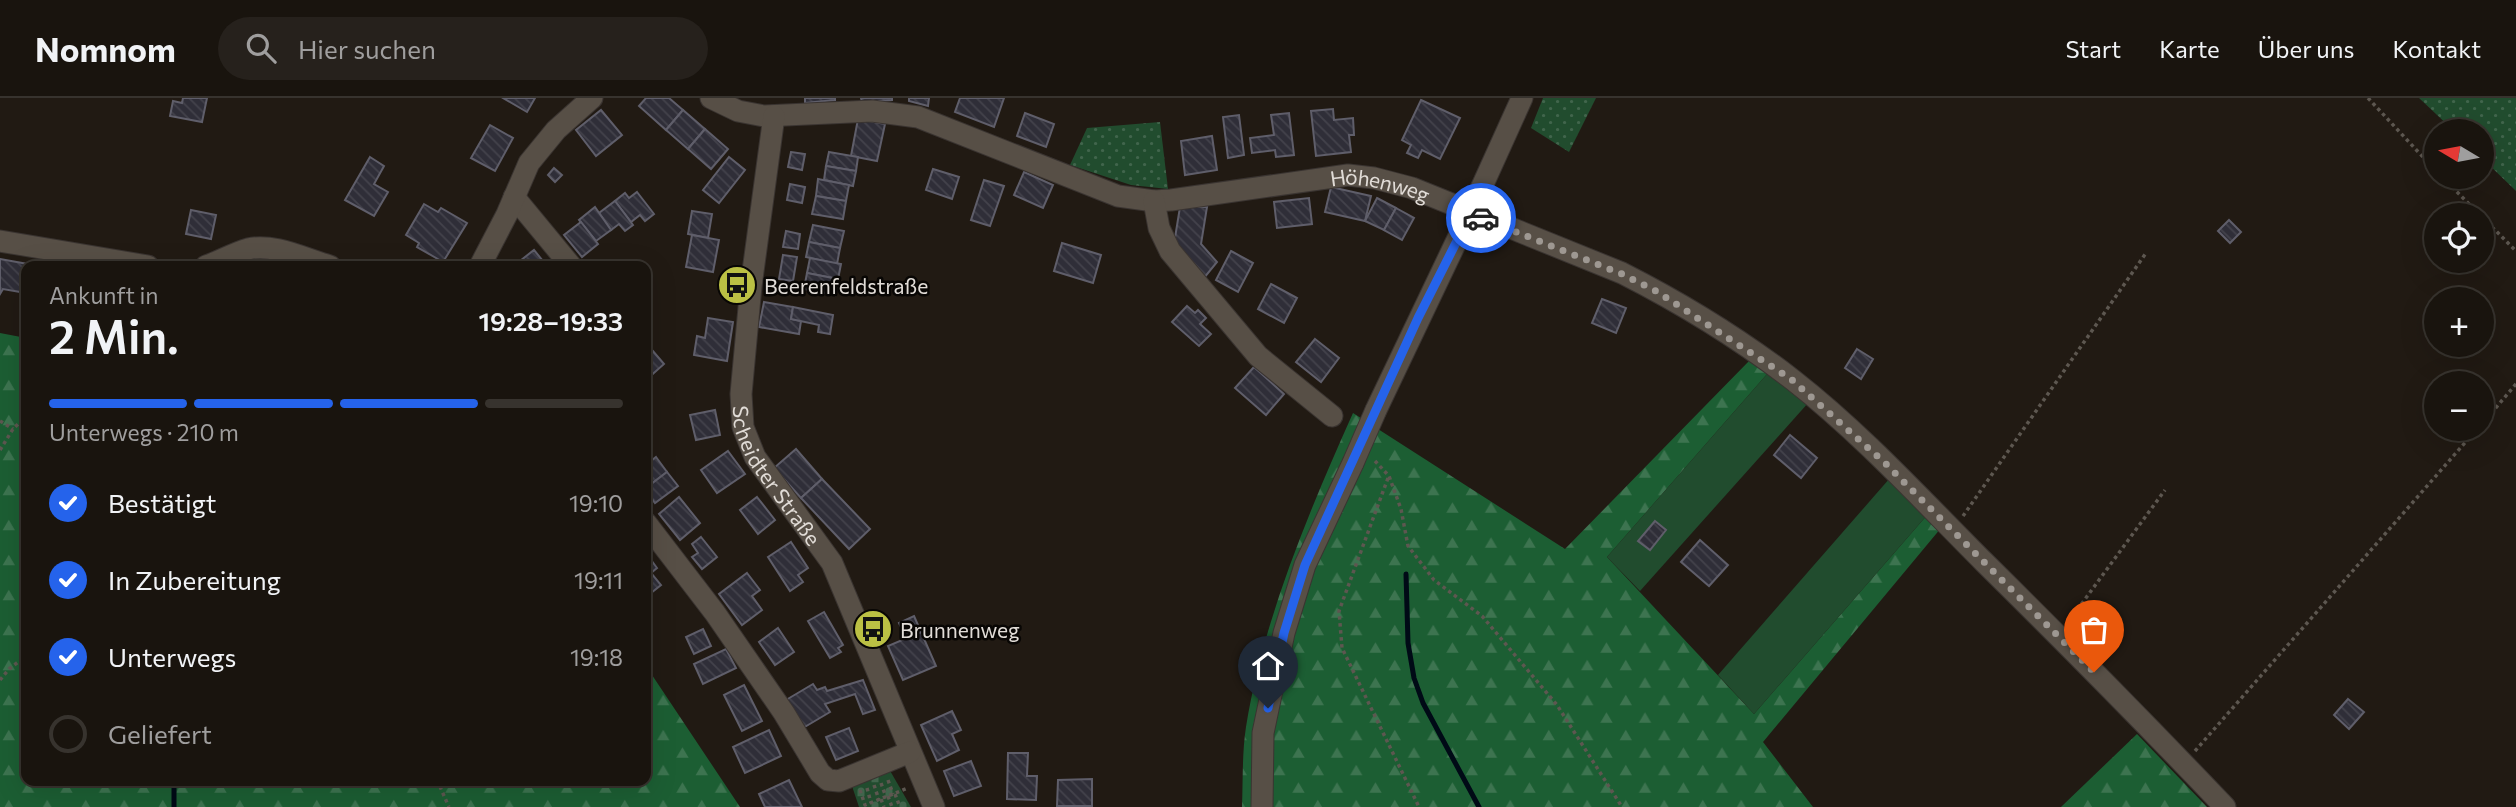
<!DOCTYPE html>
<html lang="de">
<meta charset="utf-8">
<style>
:root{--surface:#19140e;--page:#26211c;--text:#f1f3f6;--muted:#9f9e9e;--line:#37332e;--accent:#2563eb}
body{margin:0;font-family:Commissioner,sans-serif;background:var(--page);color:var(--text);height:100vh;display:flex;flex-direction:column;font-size:26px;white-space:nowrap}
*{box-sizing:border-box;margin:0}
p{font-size:23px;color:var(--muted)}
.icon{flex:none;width:38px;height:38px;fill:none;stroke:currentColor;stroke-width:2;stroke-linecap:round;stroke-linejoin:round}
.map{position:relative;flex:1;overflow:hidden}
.details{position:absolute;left:21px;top:163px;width:630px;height:525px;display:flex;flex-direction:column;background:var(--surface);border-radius:14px;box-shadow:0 7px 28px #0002,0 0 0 2px var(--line)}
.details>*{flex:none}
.needle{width:46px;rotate:280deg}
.tools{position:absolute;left:2424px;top:21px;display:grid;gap:14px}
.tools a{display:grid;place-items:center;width:70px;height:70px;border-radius:50%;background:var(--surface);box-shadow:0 7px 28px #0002,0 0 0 2px var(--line);font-size:35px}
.pin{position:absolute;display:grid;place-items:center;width:60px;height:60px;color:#fff;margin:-72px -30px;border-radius:50% 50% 50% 0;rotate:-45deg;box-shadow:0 0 7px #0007}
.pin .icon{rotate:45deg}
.courier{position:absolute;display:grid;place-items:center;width:70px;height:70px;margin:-35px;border:5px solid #2563eb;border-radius:50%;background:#fff;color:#222;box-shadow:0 2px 9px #0007}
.headline em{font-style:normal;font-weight:600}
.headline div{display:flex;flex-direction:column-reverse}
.headline{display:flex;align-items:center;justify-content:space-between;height:119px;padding:0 28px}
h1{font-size:46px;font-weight:600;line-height:52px}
.bar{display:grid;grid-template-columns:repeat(4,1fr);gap:10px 7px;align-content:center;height:84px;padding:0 28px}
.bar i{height:9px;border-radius:5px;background:var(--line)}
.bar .selected{background:var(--accent)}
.bar p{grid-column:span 4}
ol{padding:0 28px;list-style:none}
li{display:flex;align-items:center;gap:21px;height:77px}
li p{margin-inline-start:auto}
li .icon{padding:7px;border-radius:50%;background:var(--accent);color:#fff;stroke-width:4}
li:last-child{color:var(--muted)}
li i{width:38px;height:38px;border:4px solid var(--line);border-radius:50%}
header{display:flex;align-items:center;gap:42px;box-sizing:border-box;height:98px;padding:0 35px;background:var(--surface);border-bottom:2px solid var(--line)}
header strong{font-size:33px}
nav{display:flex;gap:38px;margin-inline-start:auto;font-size:24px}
.search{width:490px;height:63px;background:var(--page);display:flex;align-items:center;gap:18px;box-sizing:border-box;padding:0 24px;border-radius:38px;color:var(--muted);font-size:26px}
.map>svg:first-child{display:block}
.grass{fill:url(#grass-dots)}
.forest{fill:url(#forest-firs)}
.cemetery{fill:url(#cemetery-stones)}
.garden{fill:#214c2e}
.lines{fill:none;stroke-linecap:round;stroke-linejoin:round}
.stream{stroke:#000a16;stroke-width:5}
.building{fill:url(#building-back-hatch);stroke:#5f5e6a;stroke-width:2}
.minor-casing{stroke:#3a3431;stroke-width:23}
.path{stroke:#5d5750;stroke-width:3.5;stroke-dasharray:3.5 3.5;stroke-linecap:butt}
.minor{stroke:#574f46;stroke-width:21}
.minor-bridge-casing{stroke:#3a3431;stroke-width:23;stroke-linecap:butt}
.minor-bridge{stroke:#574f46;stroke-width:21}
.done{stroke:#9e9892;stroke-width:7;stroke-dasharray:0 12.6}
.route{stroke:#2563eb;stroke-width:9}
.labels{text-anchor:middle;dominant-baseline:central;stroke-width:5;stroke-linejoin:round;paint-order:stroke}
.street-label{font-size:21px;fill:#e1dcd7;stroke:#080604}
.poi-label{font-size:21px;fill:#e1dcd7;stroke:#080604;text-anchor:start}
</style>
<header>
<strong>Nomnom</strong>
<div class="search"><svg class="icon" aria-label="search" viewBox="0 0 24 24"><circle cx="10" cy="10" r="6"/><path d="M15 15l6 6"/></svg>Hier suchen</div>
<nav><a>Start</a><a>Karte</a><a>Über uns</a><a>Kontakt</a></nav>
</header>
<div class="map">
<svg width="2516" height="709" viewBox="0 0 2516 709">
<defs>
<pattern id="grass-dots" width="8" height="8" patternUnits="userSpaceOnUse" patternTransform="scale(1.75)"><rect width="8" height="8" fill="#214c2e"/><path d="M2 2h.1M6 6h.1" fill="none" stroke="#41654c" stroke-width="1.8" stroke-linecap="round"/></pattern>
<pattern id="forest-firs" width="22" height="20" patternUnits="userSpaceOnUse" patternTransform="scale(1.75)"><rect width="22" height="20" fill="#1c5e33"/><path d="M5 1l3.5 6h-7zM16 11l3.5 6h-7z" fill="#3d7450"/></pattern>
<pattern id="cemetery-stones" width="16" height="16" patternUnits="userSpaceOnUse" patternTransform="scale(1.75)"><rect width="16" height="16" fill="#214c2e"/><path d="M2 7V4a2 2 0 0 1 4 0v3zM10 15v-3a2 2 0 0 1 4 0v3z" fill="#41654c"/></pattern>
<pattern id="building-back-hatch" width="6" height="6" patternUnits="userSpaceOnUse" patternTransform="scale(1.75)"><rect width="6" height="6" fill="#2f2e38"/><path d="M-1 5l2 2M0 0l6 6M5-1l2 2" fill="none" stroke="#43424b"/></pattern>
</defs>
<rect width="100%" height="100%" fill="#211a13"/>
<!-- grass -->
<g class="grass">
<path d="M1543,0H1596L1569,54L1531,30Z"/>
<path d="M2419,0H2516V93L2482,60V33H2454Z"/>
<path d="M1160,24L1168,91L1131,87L1070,67L1087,30Z"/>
</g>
<!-- forest -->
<g class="forest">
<path d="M0,235L26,240V682H646V568L740,709H0Z"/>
<path d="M1750,262L1768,275L1607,459L1754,616L1928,416L1941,430L1763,644L1813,709H1242C1243,683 1242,655 1246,629C1264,519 1308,416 1353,315L1565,451Z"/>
<path d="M2137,636L2207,709H2061Z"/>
</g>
<!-- cemetery -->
<path class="cemetery" d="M889,671L911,709H859L851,685Z"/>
<!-- garden -->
<g class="garden">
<path d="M1768,275L1809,304L1640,493L1607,459Z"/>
<path d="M1890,380L1928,416L1754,616L1718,577Z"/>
</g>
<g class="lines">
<!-- stream -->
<g class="stream">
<path d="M1406,476L1408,545L1414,580L1423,605L1479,709"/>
<path d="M174,682V709"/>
</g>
</g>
<!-- building -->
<g class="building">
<path d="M183,0H207L202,24L170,18L173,3L182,5Z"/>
<path d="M503,0H535L527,14Z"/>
<path d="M646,0H669L683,12L666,32L639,8Z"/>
<path d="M805,0H835V2L805,5Z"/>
<path d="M861,0H892V2L862,4Z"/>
<path d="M909,0H929L928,8L909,3Z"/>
<path d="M960,0H1004L994,29L955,14Z"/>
<path d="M1421,2L1460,20L1440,61L1422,52L1418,60L1407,55L1411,47L1402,42Z"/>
<path d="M1333,11L1334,22L1353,20L1354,37H1349L1351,54L1316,58L1311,13Z"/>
<path d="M601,12L622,37L596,58L576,32Z"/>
<path d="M683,12L705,31L688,51L666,32Z"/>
<path d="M1025,15L1054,26L1046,49L1017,38Z"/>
<path d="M1289,15L1294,57L1276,59L1275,52L1252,55L1250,40L1274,37L1271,17Z"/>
<path d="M1239,17L1244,57L1228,60L1223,19Z"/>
<path d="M858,21L885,26L877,63L851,58Z"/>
<path d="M490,27L513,40L495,73L471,60Z"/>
<path d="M705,31L728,51L711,71L688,51Z"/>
<path d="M1212,38L1217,72L1185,77L1181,43Z"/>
<path d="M791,54L805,56L802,72L788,69Z"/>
<path d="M829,54L858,59L856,73L826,68Z"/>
<path d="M370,59L384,68L374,86L388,94L374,118L345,102Z"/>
<path d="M729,59L745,72L719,105L703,92Z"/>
<path d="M826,68L856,73L853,88L824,82Z"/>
<path d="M554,70L562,77L555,84L548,77Z"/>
<path d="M933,71L959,79L952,101L926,92Z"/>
<path d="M1024,74L1053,87L1043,110L1014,97Z"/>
<path d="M818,81L849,87L846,103L816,98Z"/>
<path d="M984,82L1004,88L990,128L971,122Z"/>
<path d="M790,86L805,89L802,105L787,102Z"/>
<path d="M1331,89L1371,98L1365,123L1325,114Z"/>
<path d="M637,94L654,116L645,123L640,117L631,124L615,103L625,95L629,100Z"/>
<path d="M816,98L846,103L843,121L812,116Z"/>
<path d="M1309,100L1312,126L1277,130L1274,104Z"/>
<path d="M1377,100L1396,110L1384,132L1365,123Z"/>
<path d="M615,103L633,127L625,133L619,126L611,132L599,115Z"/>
<path d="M424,106L438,114L441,110L467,125L443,164L417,149L419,145L406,137Z"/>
<path d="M595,109L611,132L596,143L579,122Z"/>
<path d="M1180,109H1207L1201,146L1217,164L1204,180L1174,146Z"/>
<path d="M1396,110L1414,120L1402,142L1384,132Z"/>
<path d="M191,112L216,117L211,141L186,136Z"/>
<path d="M692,113L712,116L708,140L688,136Z"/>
<path d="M2229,122L2241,134L2230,145L2218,133Z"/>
<path d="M581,124L598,146L582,159L564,137Z"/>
<path d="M813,127L844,133L840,150L809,144Z"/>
<path d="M786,133L800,136L798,151L783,149Z"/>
<path d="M692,137L719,142L713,174L686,169Z"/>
<path d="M809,144L840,150L837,166L806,159Z"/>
<path d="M1062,145L1101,157L1093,185L1054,173Z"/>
<path d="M534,152L547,168H518L516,166Z"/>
<path d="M1231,153L1253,165L1238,194L1216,182Z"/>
<path d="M783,157L797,159L793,183L779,181Z"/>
<path d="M810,160L841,166L838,181L807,175Z"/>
<path d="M0,161L39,168H26V195L3,191L0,196Z"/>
<path d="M807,175L838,181L835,197L804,191Z"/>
<path d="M1271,186L1297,200L1284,225L1258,211Z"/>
<path d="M1602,201L1626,210L1616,235L1592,225Z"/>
<path d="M764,204L793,209L791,221L801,223L799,236L759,229Z"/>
<path d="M1187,208L1195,215L1198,212L1206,220L1200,226L1211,236L1199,248L1172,224Z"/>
<path d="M793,209L833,217L830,236L818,234L819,227L791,221Z"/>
<path d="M708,220L733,224L727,263L694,257L697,238L705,240Z"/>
<path d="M1315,241L1339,260L1321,284L1296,264Z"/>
<path d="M646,245L664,266L646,282Z"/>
<path d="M1857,251L1873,261L1861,281L1845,270Z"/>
<path d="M1254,269L1284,296L1266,317L1235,290Z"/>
<path d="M715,312L720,337L696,342L690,317Z"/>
<path d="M1790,337L1817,360L1801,380L1774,357Z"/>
<path d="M796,351L822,381L801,400L774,370Z"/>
<path d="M728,353L745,376L717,395L701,372Z"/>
<path d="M656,359L667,374L646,390V367Z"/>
<path d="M667,374L678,388L655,405L646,393V390Z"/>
<path d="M822,381L870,431L849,451L801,400Z"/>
<path d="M679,399L700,425L680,442L659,416Z"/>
<path d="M757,399L775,422L758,436L740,412Z"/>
<path d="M1655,423L1666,432L1650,452L1638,443Z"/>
<path d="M701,439L717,459L702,471L692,459L698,455L692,446Z"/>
<path d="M1700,442L1728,467L1709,488L1681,464Z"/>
<path d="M791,444L808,470L798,477L803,484L790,493L768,459Z"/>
<path d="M646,455L657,470L651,475L661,487L646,499Z"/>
<path d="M747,475L760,492L752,498L762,512L742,527L719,496Z"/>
<path d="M824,514L843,547L838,550L841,554L830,560L808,523Z"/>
<path d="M914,518L921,534L906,540L899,525Z"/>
<path d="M778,530L794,554L775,567L759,544Z"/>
<path d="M703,531L711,548L694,556L686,539Z"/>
<path d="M921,534L936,568L903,582L888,548Z"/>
<path d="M726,551L736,570L703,586L694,566Z"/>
<path d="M863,582L875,612L863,616L855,596L825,606L830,614L803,630L786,602L813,586L817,592L825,589L827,593Z"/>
<path d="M744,587L762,623L742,633L724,597Z"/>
<path d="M2348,601L2364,614L2349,631L2334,617Z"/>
<path d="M952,613L961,632L952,636L959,652L937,663L921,627Z"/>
<path d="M849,630L858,653L836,662L826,639Z"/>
<path d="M769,632L781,658L745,675L733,649Z"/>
<path d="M1008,655H1028L1027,678H1037L1036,702L1007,701Z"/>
<path d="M971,663L981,688L954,698L944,673Z"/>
<path d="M1092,681V708H1057L1058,682Z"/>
<path d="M789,682L802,709H765L759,696Z"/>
</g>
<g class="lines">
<defs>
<g id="minor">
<path id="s1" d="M711,0L738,13L764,18L872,13L918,19L1118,98L1154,103L1171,102L1348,77L1374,80L1412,90L1622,175C1681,205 1740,241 1793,282C1862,336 1922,402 1984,464C2066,545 2146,626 2225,709"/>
<path id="s2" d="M774,18L751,188L741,296L743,329L755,359L832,465L934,709"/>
<path d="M514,99L571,168"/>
<path d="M1154,103L1159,130L1170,153L1258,258L1332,318"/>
<path d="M1465,126L1522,0"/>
<path d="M0,143L148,168"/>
<path d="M206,168C220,163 234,155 248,151C274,145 305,161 330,168"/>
<path d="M480,168L507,116L529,65L556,32L592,0"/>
<path d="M1376,312L1458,140L1468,129L1484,121"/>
<path d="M646,425L715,515L784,615L820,675L828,682L839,683L910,654"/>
<path d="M1262,709L1263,635L1284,535L1305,467L1353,365"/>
</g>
</defs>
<!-- minor casing -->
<use href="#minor" class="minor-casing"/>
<!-- path -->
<g class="path">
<path d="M2368,0L2436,73"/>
<path d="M2442,79L2480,117"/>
<path d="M2482,119L2516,153"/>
<path d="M0,323L13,331"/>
<path d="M2482,326L2516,286"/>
<path d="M0,352L13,331L26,318"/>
<path d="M1375,363L1389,378L1401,411L1408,448L1434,482L1482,518L1557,607L1622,709"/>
<path d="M1388,380L1339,513L1342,550L1419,709"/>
<path d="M1963,418L2146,155"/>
<path d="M2069,523L2165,392"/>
<path d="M0,582L9,571L26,558"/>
<path d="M2195,653L2477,331"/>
<path d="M437,682L449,709"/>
<path d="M888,682L893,696"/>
<path d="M881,685L886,699"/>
<path d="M874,687L879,702"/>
<path d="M867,690L871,705"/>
<path d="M860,692L865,707L908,690"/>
<path d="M895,696L900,709"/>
<path d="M888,698L892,709"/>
<path d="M881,701L884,709"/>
</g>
<!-- minor -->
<use href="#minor" class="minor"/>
<defs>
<path id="minor-bridge" d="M1353,365L1376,312"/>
</defs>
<!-- minor-bridge casing -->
<use href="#minor-bridge" class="minor-bridge-casing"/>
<!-- minor-bridge -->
<use href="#minor-bridge" class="minor-bridge"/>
</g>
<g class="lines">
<!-- done -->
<path class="done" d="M1481,120L1622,176L1656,193L1791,281L1885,365L2094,574"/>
<!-- route -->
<path class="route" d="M1268,610L1284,535L1305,467L1418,220L1471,115L1481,120"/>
</g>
<!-- icons -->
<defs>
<symbol id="bus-disc" viewBox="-11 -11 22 22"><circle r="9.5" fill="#bbc044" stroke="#080604"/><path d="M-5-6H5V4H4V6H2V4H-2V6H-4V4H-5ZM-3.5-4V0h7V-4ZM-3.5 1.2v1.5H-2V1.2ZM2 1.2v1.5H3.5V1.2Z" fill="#111"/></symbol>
</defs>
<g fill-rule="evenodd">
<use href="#bus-disc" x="715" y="165" width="44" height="44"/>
<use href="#bus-disc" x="851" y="509" width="44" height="44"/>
</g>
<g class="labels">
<!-- street labels -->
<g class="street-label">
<text stroke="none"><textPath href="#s1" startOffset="691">Höhenweg</textPath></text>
<text stroke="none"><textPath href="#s2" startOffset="371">Scheidter Straße</textPath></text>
</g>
<!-- poi labels -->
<g class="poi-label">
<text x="764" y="187">Beerenfeldstraße</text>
<text x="900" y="531">Brunnenweg</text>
</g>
</g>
</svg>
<div class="tools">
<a><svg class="needle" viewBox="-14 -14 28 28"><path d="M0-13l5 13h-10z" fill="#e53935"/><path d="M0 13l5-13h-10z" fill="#9f9e9e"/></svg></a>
<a><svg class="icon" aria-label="locate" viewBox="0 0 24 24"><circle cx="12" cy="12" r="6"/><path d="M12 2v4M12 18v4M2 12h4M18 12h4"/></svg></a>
<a>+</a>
<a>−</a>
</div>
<div class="pin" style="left:2094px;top:574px;background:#ea580c"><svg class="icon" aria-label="bag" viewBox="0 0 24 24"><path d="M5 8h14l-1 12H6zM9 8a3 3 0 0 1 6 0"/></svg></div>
<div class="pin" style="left:1268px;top:610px;background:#1f2937"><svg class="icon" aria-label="home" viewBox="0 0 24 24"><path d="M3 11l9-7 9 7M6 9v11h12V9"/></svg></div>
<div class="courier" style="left:1481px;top:120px"><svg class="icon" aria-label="car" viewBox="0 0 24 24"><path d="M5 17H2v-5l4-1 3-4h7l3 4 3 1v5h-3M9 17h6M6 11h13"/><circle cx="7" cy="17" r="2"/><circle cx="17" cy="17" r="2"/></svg></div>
<section class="details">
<div class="headline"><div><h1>2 Min.</h1><p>Ankunft in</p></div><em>19:28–19:33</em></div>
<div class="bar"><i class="selected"></i><i class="selected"></i><i class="selected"></i><i></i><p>Unterwegs · 210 m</p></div>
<ol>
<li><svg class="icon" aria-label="check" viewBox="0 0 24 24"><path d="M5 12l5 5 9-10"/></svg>Bestätigt<p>19:10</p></li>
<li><svg class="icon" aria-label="check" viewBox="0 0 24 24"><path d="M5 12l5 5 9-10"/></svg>In Zubereitung<p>19:11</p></li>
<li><svg class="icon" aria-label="check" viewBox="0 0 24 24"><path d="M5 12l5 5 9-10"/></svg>Unterwegs<p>19:18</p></li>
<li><i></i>Geliefert</li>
</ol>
</section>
</div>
